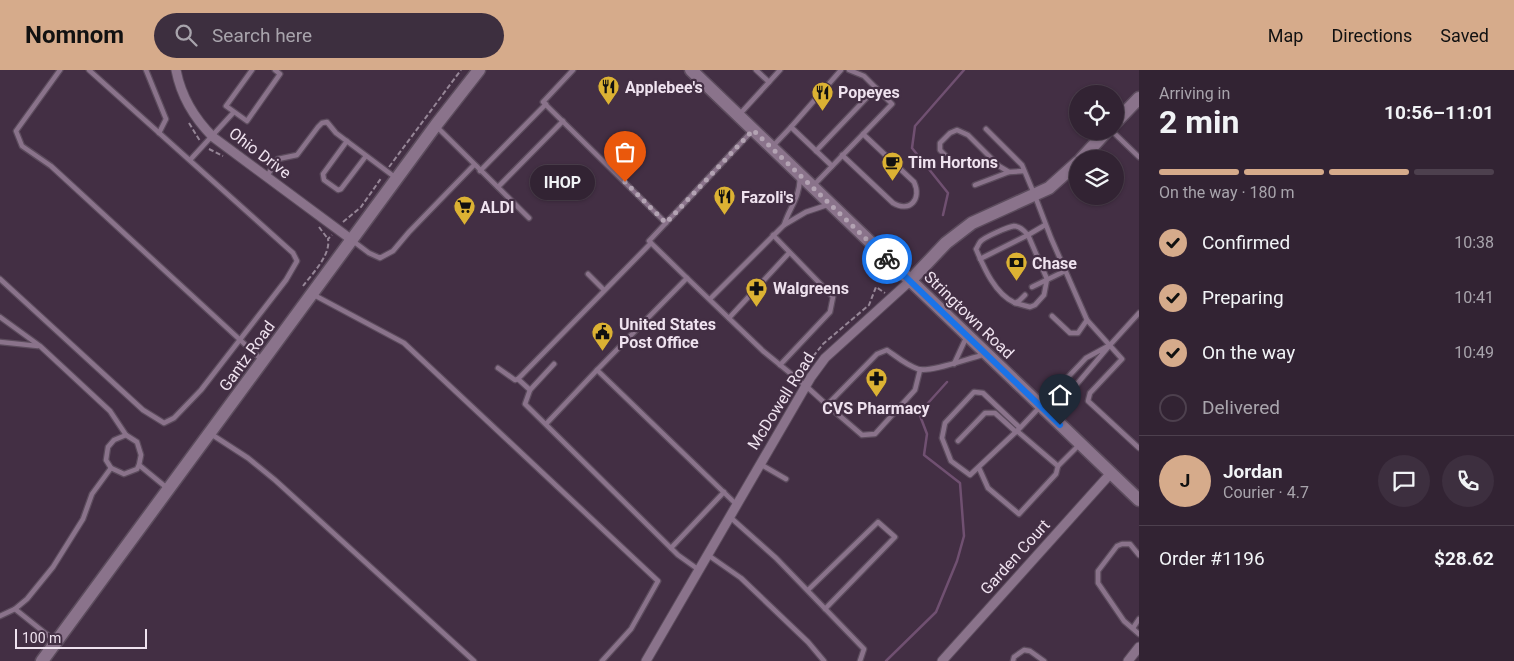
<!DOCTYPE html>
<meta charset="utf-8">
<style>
:root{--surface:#322333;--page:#3d2f3f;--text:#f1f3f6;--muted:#a8a4ac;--line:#4d404e;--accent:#d6ab8b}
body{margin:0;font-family:Roboto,sans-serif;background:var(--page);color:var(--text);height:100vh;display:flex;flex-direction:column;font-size:19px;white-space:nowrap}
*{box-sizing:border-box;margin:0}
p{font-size:16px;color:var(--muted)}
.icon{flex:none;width:28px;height:28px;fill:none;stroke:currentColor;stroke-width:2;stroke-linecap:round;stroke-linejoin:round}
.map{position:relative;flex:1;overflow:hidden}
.drawer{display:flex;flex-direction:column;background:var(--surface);width:375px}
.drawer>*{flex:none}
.tools{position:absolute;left:1069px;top:15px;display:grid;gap:10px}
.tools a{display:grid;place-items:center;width:55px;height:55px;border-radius:50%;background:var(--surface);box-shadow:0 1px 4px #0004,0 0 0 1px var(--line);font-size:25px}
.scale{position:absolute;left:15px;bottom:12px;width:132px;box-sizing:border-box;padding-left:5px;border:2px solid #efe2ef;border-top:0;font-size:14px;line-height:18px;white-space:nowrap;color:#efe2ef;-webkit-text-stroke:4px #432f44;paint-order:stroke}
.pin{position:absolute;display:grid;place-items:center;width:42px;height:42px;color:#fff;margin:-51px -21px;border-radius:50% 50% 50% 0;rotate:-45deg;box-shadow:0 0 5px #0007}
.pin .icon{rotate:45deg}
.courier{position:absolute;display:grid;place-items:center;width:50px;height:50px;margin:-25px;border:4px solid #1a73e8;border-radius:50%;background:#fff;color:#222;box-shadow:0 1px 6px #0007}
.bubble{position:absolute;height:35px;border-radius:18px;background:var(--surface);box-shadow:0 1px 4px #0004,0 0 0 1px var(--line);font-size:16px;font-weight:700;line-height:35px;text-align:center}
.summary em{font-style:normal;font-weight:700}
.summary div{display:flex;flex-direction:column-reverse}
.summary{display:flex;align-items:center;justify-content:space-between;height:85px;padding:0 20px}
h1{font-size:32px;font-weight:700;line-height:38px}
.bar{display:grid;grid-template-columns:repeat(4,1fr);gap:8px 5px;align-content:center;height:60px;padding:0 20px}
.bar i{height:6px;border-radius:4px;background:var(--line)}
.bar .on{background:var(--accent)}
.bar p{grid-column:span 4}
.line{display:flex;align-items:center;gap:12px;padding:0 20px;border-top:1px solid var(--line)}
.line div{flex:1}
.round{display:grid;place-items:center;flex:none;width:52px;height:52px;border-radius:26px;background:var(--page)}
ol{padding:0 20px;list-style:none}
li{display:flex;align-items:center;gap:15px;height:55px}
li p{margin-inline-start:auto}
li .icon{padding:5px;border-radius:50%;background:var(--accent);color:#111;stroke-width:4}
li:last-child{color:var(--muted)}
li i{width:28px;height:28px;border:2px solid var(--line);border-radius:50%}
header{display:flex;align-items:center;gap:30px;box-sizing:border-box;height:70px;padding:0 25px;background:var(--accent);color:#111}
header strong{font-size:24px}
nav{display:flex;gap:28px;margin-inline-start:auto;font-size:18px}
.search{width:350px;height:45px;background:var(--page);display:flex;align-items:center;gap:12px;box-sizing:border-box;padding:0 18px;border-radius:28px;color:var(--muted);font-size:19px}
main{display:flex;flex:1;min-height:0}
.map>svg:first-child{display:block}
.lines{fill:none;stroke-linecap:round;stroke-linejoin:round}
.stream{stroke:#705071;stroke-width:2.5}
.lane-casing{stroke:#5c4c5d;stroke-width:7}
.street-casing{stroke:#5c4c5d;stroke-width:11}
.secondary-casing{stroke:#5c4c5d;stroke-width:15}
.path{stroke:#968697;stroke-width:2;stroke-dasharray:5 2.5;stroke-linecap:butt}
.lane{stroke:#8a738b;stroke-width:4.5}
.street{stroke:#8a738b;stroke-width:9}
.secondary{stroke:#8a738b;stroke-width:12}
.done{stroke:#b3a3b3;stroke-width:5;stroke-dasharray:0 9}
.route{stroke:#1a73e8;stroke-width:6}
.labels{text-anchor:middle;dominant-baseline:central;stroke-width:4.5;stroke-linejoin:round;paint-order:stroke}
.poi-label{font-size:16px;font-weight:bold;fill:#efe2ef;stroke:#432f44;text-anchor:start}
.street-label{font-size:16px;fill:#efe2ef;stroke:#432f44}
</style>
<header>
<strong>Nomnom</strong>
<div class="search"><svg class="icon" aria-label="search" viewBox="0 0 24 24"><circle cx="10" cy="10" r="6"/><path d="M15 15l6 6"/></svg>Search here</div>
<nav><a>Map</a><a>Directions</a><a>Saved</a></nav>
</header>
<main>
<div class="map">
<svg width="1139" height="591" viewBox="0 0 1139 591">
<rect width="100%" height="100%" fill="#432f44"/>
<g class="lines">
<!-- stream -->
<g class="stream">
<path d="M943,145L948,123L912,78L915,56L964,0"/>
<path d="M886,591L936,542L957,491L964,466L960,413L924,385L927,364L919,343L947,312"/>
</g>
<defs>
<g id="lane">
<path d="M60,0L16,61L22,76L51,96L262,290"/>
<path d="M146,0L166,49L159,63"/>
<path d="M252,0L226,36L247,51L280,4L275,0"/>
<path d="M573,0L543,32L666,153"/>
<path d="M756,0L769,12"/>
<path d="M739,45L780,0"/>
<path d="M436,56L529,148"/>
<path d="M986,59L1022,95L1035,126L1051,168L1087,250L1122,289L1090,323L1088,331L1139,378"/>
<path d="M1112,61L1139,87"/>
<path d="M347,71L323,104L324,110L338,120L341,119L366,86"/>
<path d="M773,76L791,57"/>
<path d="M816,81L876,18"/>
<path d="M842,85L893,133C910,143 922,129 914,112L863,64"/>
<path d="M945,85L940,80V73L950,63L957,60L968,65L999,96L1009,102L1024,101"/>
<path d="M190,90L233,43"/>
<path d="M832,96L791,57L841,0"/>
<path d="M480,101L546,34"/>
<path d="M267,106L278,89L297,85L318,57L322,53L327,52L336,63L396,108"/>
<path d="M975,115L1009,102"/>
<path d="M813,116L892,34L864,6L849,0"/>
<path d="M498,117L563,51"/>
<path d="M784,155C790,136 799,130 800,108"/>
<path d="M773,165L833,227L830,242L780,295"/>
<path d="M353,171L369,183L380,188L393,181L409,162L474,95"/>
<path d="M980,189L1028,165L1047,209L1044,225L1035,235L1030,237L1015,233"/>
<path d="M588,204L604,220"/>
<path d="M687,208L649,171L752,61"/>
<path d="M0,209L143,340L164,353L174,348L201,320L286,210L297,191L293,183L89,0"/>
<path d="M1032,217L1065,201"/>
<path d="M314,225L404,273L658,511L631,559L602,591"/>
<path d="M1025,225L1019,231L1015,233C995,224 984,198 976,179C977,178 979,173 980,172C984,167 1008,157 1014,156C1020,156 1024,161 1028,165L1045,155"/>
<path d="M710,229L784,155L806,142L827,135"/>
<path d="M1052,246L1070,263H1078L1087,250"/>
<path d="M0,247L40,276L110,341L126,365"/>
<path d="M729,248L789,183"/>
<path d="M0,272L38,276"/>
<path d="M1110,275L1139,243"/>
<path d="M554,294L530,320L525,334L678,485L699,500"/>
<path d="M954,294L966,268"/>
<path d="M498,298L515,310L518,309L651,173"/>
<path d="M518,309L530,320"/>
<path d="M827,335L862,365L875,364L915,320L920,300"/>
<path d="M546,354L597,300"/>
<path d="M1020,358L983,323L974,322L945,353L942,368L951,391L970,405L1020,358L1086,288L1110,275L1060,334L1045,336"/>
<path d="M1017,361L1058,396"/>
<path d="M211,364L248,388L275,410L474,591"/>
<path d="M126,365L137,372L141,385L139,395L137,399L124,404L111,398L106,390L108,377L114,370Z"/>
<path d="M958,371L985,343H995L1016,362"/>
<path d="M760,394L786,409"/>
<path d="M139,395L167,418"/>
<path d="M979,398L988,418L1019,444L1056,404L1058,396L1079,375"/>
<path d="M737,435L597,300L687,208L763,281L806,316L827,335L877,284L887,280C897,287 906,295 918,299C930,303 969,288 983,285"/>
<path d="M730,447L776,488L864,579L860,591"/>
<path d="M671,478L724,422"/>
<path d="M708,485L741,508L808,572L824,591"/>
<path d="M1139,485L1130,474H1122L1117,476L1098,501V513L1124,551L1139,564"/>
<path d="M808,520L878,452L895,467L825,539"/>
<path d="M0,546L15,539"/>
<path d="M1133,558L1139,549"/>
<path d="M55,571L15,539L27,529L53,497L83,449L92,424L111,398"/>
<path d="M1013,591L1014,587L1024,580L1030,581L1044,591"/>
</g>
<g id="street">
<path d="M176,0C181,26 194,48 213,67L352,170"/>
<path d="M646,591L811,307L825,288L910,211"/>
<path d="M942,591L1111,403"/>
<path d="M1128,591L1139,577"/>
</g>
<g id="secondary">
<path d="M691,0L1139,430"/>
<path d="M1115,53L1139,28"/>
<path d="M1081,89L1107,61"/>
<path d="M910,211L946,173L972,153L1049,118L1078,92"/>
<path d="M42,591L436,55L479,0"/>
</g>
</defs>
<!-- lane casing -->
<use href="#lane" class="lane-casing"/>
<!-- street casing -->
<use href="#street" class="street-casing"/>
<!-- secondary casing -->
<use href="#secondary" class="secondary-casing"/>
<!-- path -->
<g class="path">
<path d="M189,53L200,71"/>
<path d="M209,79L223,86"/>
<path d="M389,97L461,0"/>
<path d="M343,152L361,137L382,107"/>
<path d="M319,157L328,169"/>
<path d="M303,216C312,204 331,185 328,169L332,165"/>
<path d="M801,305L804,298L823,274L869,235L876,217L885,223"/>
</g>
<!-- lane -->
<use href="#lane" class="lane"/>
<!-- street -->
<use href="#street" class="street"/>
<!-- secondary -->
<use href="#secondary" class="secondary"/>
</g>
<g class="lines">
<!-- done -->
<path class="done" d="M625,112L666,153L753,60L887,189"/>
<!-- route -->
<path class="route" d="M887,189L1060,355"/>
</g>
<!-- icons -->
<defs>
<symbol id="restaurant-pin" viewBox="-11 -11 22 30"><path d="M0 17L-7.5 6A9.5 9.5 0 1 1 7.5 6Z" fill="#dcb233" stroke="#432f44"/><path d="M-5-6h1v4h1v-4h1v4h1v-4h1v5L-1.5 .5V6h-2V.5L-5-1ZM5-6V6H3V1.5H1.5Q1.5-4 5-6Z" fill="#111"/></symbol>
<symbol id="cafe-pin" viewBox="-11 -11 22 30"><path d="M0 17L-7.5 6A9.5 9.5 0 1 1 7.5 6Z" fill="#dcb233" stroke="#432f44"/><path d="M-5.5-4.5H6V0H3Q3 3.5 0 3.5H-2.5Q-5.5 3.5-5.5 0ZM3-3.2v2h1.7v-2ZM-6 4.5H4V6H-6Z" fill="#111"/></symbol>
<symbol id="supermarket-pin" viewBox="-11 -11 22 30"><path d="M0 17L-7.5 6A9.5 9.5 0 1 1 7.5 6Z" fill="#dcb233" stroke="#432f44"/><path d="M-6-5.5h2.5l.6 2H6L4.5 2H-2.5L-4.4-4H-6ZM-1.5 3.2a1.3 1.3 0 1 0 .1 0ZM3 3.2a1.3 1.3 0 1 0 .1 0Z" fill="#111"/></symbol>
<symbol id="bank-pin" viewBox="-11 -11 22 30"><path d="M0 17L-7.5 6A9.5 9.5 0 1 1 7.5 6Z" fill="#dcb233" stroke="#432f44"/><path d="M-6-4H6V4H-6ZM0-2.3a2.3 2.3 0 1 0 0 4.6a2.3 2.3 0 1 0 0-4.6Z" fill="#111"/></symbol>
<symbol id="pharmacy-pin" viewBox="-11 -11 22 30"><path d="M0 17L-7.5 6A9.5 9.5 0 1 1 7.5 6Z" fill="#dcb233" stroke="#432f44"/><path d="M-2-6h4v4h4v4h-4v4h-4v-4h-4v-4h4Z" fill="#111"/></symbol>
<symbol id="civic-pin" viewBox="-11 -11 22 30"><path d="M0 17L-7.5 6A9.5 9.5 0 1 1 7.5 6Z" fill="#dcb233" stroke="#432f44"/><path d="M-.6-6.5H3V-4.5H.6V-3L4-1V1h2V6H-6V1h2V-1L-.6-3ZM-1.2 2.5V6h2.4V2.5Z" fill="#111"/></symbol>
</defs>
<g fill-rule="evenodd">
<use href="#restaurant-pin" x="596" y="4" width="25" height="34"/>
<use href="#restaurant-pin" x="810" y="10" width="25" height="34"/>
<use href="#cafe-pin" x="880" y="80" width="25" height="34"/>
<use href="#restaurant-pin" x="712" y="114" width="25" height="34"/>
<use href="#supermarket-pin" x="452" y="124" width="25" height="34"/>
<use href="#bank-pin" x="1004" y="180" width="25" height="34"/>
<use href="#pharmacy-pin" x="744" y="206" width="25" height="34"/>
<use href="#civic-pin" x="590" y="250" width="25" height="34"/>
<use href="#pharmacy-pin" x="864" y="296" width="25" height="34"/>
</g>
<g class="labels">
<!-- poi labels -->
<g class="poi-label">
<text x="625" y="17">Applebee's</text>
<text x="838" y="22">Popeyes</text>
<text x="908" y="92">Tim Hortons</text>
<text x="741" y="127">Fazoli's</text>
<text x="480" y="137">ALDI</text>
<text x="1032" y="193">Chase</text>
<text x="773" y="218">Walgreens</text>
<text x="619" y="254">United States<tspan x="619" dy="18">Post Office</tspan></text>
<text x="876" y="338" text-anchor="middle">CVS Pharmacy</text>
</g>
<!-- street labels -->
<g class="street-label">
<text transform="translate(260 83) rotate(37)">Ohio Drive</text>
<text transform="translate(969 245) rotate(44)">Stringtown Road</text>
<text transform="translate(247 286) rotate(-54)">Gantz Road</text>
<text transform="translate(781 331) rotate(-58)">McDowell Road</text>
<text transform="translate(1015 487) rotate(-48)">Garden Court</text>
</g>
</g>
</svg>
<div class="tools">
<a><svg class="icon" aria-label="locate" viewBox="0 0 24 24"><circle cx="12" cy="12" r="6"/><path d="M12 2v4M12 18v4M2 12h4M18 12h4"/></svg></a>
<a><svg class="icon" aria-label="layers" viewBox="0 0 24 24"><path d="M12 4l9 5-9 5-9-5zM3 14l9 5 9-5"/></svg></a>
</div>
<div class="scale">100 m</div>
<div class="pin" style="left:625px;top:112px;background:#ea580c"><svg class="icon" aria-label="bag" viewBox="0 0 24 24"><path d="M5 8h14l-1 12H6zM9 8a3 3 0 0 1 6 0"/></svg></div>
<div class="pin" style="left:1060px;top:355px;background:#1f2937"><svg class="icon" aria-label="home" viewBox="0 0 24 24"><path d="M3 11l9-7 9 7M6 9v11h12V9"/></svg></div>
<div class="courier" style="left:887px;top:189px"><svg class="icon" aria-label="bike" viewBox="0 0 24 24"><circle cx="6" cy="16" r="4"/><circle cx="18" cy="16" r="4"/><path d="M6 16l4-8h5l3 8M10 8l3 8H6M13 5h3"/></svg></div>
<div class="bubble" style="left:530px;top:95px;width:65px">IHOP</div>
</div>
<section class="drawer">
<div class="summary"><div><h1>2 min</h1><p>Arriving in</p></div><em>10:56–11:01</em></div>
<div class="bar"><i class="on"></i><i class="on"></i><i class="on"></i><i></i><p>On the way · 180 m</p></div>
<ol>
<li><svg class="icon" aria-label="check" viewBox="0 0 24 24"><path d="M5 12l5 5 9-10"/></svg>Confirmed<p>10:38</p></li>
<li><svg class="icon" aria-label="check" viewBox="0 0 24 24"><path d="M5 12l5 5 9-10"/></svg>Preparing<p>10:41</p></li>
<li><svg class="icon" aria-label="check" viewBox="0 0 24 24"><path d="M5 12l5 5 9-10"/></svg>On the way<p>10:49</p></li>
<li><i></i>Delivered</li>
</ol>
<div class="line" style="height:90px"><b class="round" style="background:var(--accent);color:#111">J</b><div><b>Jordan</b><p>Courier · 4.7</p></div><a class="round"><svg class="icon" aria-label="chat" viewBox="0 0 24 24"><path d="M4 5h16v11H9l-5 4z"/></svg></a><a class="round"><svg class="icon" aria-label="phone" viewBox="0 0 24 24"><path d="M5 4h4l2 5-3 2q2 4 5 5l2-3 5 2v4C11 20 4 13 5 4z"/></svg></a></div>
<div class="line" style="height:65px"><div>Order #1196</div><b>$28.62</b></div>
</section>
</main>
